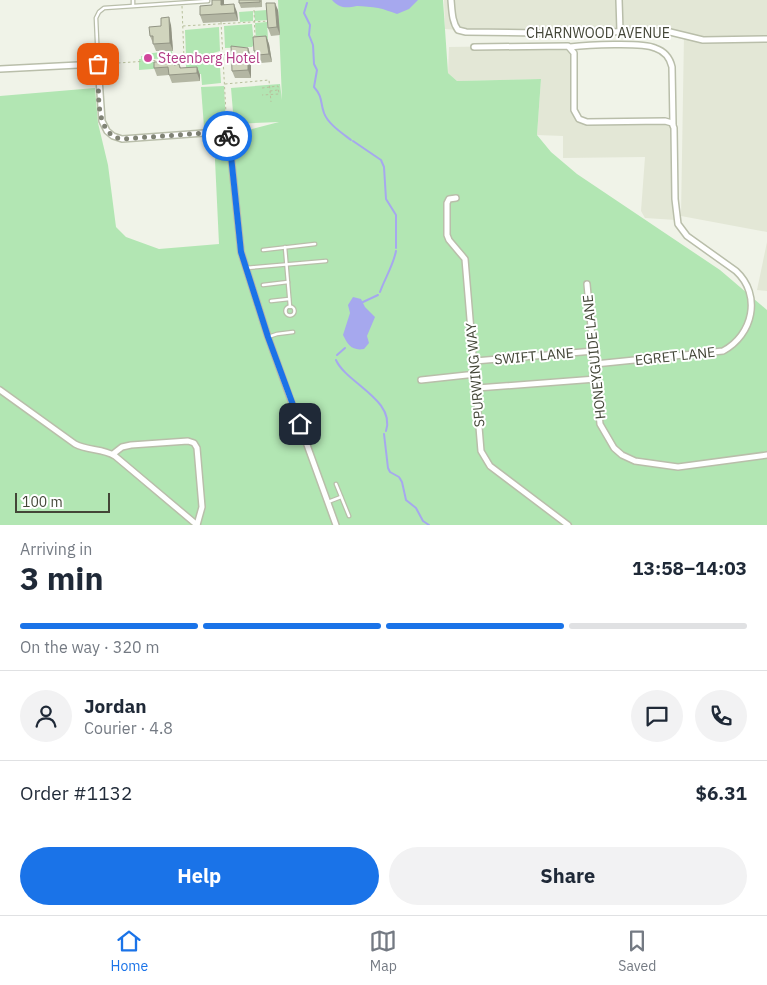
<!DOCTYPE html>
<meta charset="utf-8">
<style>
:root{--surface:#fff;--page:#f2f2f3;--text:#1f2937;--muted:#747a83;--line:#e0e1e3;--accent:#1a73e8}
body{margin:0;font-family:"IBM Plex Sans",sans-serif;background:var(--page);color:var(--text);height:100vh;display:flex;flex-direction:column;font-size:19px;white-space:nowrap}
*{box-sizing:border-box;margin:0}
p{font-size:16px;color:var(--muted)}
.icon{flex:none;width:28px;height:28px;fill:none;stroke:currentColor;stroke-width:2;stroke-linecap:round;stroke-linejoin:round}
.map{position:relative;height:525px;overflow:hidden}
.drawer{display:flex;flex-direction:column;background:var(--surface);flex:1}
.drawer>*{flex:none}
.scale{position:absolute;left:15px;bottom:12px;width:95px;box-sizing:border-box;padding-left:5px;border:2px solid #434637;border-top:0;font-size:14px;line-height:18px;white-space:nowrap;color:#434637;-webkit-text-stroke:4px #fff;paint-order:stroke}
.pin{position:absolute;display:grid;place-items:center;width:42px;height:42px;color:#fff;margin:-21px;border-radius:10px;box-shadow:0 2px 8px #0006}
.courier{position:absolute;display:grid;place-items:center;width:50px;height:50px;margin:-25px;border:4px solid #1a73e8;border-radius:50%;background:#fff;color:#222;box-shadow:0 1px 6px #0007}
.overview em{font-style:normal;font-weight:800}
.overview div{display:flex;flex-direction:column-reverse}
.overview{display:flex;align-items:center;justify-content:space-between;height:85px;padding:0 20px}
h1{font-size:32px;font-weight:800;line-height:38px}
.bar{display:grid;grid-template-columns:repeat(4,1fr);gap:8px 5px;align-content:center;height:60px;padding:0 20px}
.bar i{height:6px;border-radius:4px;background:var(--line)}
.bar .on{background:var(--accent)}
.bar p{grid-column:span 4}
.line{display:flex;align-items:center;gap:12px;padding:0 20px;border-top:1px solid var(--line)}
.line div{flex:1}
.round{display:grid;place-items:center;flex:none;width:52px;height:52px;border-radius:26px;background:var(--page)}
.action{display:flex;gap:10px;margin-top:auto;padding:10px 20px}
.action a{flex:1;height:58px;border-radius:30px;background:var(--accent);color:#fff;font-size:20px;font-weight:800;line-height:58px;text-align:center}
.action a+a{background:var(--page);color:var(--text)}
.tabs{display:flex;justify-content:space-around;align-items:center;height:70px;border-top:1px solid var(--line);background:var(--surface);font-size:14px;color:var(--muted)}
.tabs a{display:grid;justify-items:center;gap:2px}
.tabs .on{color:var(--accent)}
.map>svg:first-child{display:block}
.residential{fill:#e3e7d6}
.green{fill:#b2e6b3}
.water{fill:#a6a8ee}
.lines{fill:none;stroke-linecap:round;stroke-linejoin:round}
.stream{stroke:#a6a8ee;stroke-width:2}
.service-casing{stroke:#b9beaa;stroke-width:5}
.minor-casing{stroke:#b9beaa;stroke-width:8}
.path{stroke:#b8c09c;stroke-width:1;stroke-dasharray:2.5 2.5;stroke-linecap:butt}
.service{stroke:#fff;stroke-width:2.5}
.minor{stroke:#fff;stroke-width:5}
.wall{fill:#b3b6a3}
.shaded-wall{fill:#929484}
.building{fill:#d0d4bd;stroke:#929484}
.done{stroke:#808375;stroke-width:5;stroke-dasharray:0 9}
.route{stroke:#1a73e8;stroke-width:6}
.hotel-dot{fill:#d1479c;stroke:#fff;stroke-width:2}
.labels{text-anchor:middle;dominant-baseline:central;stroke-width:4;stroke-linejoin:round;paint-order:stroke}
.street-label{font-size:14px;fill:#434637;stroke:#fff}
.hotel-label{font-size:14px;fill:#b23c85;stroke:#fff;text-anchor:start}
</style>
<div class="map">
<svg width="767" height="525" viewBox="0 0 767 525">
<rect width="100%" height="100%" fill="#f0f3e8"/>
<!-- residential -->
<g class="residential">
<path d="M444,0H767V232L681,216L684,35L674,32L458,30L445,29Z"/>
<path d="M560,45L573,50L575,113L580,119L672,123L676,220L645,218L641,211L645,157L563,158V136L537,135L541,79L457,81L448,73L449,47Z"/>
<path d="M767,242V291L757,290Z"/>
</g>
<!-- green -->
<g class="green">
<path d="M278,0H443L448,73L457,81L541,79L537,135L551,152L577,174L720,270L767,310V525H0V96L95,88L98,123L108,165L116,227L126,237L159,249L219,244L214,139L279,122L234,124L231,88L280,84L282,100Z"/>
<path d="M267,10V20L255,21L254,11Z"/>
<path d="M253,11V21L240,22L239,12Z"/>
<path d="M267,22L268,40H256L255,23Z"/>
<path d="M252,24L254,44L252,47L225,48L224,26Z"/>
<path d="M219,27L220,51L210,54L186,56L185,30Z"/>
<path d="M172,51L173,58L152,59V62H165V68L139,70V59H141V56H143V54Z"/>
<path d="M214,61L220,66L221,83L202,85L201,74H191L186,71V62Z"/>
<path d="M224,86L226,125L204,127L201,87Z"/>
</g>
<!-- water -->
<g class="water">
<path d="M332,0H418L409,9L397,14C391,12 384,9 378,8C372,7 363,6 357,6C347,8 340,9 332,0Z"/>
<path d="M353,297L361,299L365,307L375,317L367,336L369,343L364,349C352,351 348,345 343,335L350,313L348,305Z"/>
</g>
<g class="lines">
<!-- stream -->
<g class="stream">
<path d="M307,3L304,13L310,25L309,35L313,45L314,64L317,70L314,87C323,97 320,102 324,113C328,124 342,133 351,140"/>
<path d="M353,141L381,160L384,167L386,199L396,215V248"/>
<path d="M380,292C385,278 393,266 396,251"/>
<path d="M363,302L378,295"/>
<path d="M337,355L345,348"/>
<path d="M336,360C346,383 396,400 386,431"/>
<path d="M384,434L388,468L390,472L399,477L402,482L406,500L416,508L423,521L429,525"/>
</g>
<defs>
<g id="service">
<path d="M133,0V5"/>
<path d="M98,63L96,18L99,12L104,8L208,1"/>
<path d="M285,247L290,307"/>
<path d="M263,250L315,244"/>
<path d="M246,268L326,261"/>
<path d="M263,285L288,282"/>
<path d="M271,301L289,299"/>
<circle cx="290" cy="311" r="4.5"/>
<path d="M268,337L277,334L293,332"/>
<path d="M336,484L349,516"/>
<path d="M328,502L341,497"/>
</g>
<g id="minor">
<path d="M451,0C452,11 452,22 458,30L466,32L538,33L666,31L703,40L767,39"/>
<path d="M619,0L620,31"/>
<path d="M474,47L568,46L574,53V110L579,119L587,122L665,121L672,123L674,128L675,199L678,224L687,236L736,271C762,295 753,335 723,351L595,364"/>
<path d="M570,47C587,45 642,42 655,48C664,51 670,58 672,67L673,124"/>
<path d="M0,69L98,64L102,121L107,131L113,136L122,139L218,132L227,136L230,146L241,252L268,337L336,525"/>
<path d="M456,198L449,199L447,203V235L449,240L465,259L481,451L490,466L568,525"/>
<path d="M587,284L600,424L614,448L622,455L635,461L678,467L767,455"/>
<path d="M475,361L594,351"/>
<path d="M421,380L476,374"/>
<path d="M477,388L596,379"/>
<path d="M0,390L75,444C88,451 102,448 115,456L197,525"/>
<path d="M113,454L122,447L131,445L188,441L194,443L197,448L202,507L197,525"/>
</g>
</defs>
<!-- service casing -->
<use href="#service" class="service-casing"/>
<!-- minor casing -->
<use href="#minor" class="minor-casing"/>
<!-- path -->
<g class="path">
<path d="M182,6L184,59"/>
<path d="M254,10L255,37"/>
<path d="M221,22L227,131"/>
<path d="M183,26L269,21"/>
<path d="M103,64L223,56L228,52H232"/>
<path d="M225,84L269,80L271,102"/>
<path d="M262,88L278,86L279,94L262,95"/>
<path d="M270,91L278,90"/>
</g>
<!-- service -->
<use href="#service" class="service"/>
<!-- minor -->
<use href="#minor" class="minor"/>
</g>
<!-- wall -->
<g class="wall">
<path d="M224,0V4L237,12L238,21L203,23L200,15L212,5Z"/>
<path d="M262,0V7L241,8L239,3Z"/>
<path d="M278,10L280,35L271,36L268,28Z"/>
<path d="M171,25L173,51H156L150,36Z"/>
<path d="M266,36L269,44L272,62L261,63L260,59H257L254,51Z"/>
<path d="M251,56V78H235L232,71Z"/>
<path d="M179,64L181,68L197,67L200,75V81L172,83L169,75L157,76L154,68Z"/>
</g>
<!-- shaded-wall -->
<g class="shaded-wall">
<path d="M221,0H224V12L221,5Z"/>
<path d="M275,3L278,10L280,35L277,27Z"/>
<path d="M234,4L237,12L238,21L235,13Z"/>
<path d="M169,17L171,25L173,51L170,43Z"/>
<path d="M266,36L269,44L272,62L269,54Z"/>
<path d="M248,48L251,56V78L248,70Z"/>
<path d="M197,67L200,75V81L197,73Z"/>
</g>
<!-- building -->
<g class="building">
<path d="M212,0H221V5L234,4L235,13L200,15V6L212,5Z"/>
<path d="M239,0H260V2L239,3Z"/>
<path d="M266,3H275L277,27L268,28Z"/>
<path d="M169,17L170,43L153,44V36H150L149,27L161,26V18Z"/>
<path d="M266,36L269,54L258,55V51H254L253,37Z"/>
<path d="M231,46L248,48V70L232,71Z"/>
<path d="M173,61L174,65L179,64L180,68L197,67V73L169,75L168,67L154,68V62Z"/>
</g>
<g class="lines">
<!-- done -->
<path class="done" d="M98,64C100,87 92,134 122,139L218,132L227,136"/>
<!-- route -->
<path class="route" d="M227,136L230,146L241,252L268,337L300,424"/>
</g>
<!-- markers -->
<circle class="hotel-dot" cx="148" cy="58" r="5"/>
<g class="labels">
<!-- street labels -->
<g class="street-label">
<text x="598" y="33">CHARNWOOD AVENUE</text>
<text transform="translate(534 356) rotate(-5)">SWIFT LANE</text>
<text transform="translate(675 356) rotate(-6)">EGRET LANE</text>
<text transform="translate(594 357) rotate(-96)">HONEYGUIDE LANE</text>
<text transform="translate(475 375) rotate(-95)">SPURWING WAY</text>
</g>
<!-- hotel labels -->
<g class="hotel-label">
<text x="158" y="58">Steenberg Hotel</text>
</g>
</g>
</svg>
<div class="scale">100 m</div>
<div class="pin" style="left:98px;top:64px;background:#ea580c"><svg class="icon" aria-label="bag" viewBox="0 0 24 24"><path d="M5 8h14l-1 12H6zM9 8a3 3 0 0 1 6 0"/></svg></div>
<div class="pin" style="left:300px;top:424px;background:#1f2937"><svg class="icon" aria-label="home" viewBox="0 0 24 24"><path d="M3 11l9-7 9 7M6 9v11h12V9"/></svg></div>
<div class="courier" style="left:227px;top:136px"><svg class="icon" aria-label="bike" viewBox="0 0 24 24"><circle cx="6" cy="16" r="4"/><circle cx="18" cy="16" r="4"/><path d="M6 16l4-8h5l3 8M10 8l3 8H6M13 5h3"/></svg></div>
</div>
<section class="drawer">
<div class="overview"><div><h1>3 min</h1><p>Arriving in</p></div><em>13:58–14:03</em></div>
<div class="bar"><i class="on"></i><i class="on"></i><i class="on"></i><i></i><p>On the way · 320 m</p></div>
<div class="line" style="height:90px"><a class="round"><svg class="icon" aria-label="person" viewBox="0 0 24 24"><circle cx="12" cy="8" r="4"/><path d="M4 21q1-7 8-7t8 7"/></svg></a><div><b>Jordan</b><p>Courier · 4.8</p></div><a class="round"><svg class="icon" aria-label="chat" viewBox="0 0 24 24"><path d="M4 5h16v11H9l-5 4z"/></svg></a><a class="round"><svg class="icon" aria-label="phone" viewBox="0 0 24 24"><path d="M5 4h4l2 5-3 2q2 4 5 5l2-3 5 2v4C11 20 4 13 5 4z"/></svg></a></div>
<div class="line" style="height:65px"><div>Order #1132</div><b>$6.31</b></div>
<div class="action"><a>Help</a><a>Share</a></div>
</section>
<nav class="tabs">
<a class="on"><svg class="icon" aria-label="home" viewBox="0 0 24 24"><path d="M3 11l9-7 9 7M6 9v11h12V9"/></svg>Home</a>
<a><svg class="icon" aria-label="map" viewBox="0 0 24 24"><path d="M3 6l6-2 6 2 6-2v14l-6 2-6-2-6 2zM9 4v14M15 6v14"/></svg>Map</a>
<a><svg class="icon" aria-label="saved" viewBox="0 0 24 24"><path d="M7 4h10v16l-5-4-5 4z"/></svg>Saved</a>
</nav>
